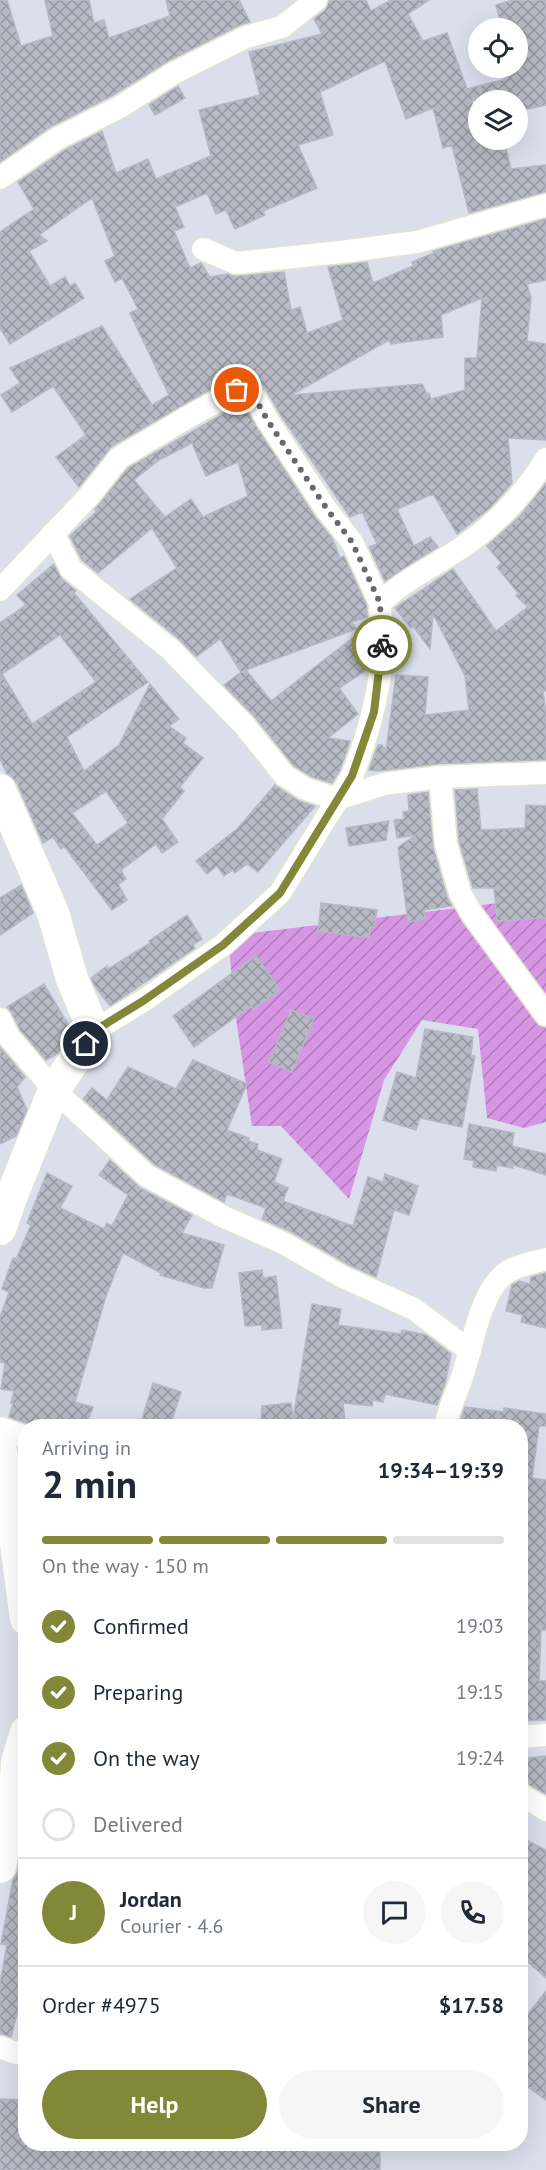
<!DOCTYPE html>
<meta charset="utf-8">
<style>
:root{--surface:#fff;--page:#f6f6f7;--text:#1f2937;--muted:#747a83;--line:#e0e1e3;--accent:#828837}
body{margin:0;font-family:"PT Sans",sans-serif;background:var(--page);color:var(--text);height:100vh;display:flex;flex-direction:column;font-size:22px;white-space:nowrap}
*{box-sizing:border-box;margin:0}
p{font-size:20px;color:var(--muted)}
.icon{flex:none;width:33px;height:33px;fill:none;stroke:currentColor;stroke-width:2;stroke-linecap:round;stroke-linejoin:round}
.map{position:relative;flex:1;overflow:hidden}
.panel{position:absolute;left:18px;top:1419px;width:510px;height:732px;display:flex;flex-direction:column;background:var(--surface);border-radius:24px;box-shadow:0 6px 24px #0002}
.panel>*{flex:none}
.fabs{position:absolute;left:468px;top:18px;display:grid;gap:12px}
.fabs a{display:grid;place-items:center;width:60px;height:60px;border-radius:50%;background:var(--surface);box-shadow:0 6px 24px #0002;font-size:30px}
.pin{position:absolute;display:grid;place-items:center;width:51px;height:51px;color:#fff;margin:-26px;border:3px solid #fff;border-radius:50%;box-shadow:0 2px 6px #0007}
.courier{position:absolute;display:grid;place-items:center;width:60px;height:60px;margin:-30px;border:4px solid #828837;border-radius:50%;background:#fff;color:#222;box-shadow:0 2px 8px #0007}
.summary em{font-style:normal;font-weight:800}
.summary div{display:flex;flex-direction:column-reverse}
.summary{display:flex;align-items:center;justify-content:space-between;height:102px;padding:0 24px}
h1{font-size:39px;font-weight:800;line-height:45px}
.bar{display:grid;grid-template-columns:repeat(4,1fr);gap:9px 6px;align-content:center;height:72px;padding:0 24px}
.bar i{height:8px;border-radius:4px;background:var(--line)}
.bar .on{background:var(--accent)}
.bar p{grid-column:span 4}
.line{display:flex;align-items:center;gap:15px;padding:0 24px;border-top:2px solid var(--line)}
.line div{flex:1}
.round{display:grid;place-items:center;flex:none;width:63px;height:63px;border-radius:32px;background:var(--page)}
ol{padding:0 24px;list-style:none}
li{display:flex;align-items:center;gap:18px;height:66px}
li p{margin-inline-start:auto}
li .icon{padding:6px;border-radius:50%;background:var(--accent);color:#fff;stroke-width:4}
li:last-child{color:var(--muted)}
li i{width:33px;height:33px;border:3px solid var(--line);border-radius:50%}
.cta{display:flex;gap:12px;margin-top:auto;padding:12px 24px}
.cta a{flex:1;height:69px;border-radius:36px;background:var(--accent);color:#fff;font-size:24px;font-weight:800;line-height:69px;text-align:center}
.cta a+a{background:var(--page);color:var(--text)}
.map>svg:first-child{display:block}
.garden{fill:url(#garden-furrows)}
.building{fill:url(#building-cross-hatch);stroke:#b5b8c7;stroke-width:1.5;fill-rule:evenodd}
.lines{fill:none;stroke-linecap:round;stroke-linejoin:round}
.street-casing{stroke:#e3e3d0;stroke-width:25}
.secondary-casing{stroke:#e3e3d0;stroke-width:34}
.street{stroke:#fff;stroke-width:22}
.secondary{stroke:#fff;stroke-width:32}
.done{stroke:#67696d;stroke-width:6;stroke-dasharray:0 10.8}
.route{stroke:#828837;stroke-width:8}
</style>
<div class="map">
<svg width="546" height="2170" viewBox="0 0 546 2170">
<defs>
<pattern id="garden-furrows" width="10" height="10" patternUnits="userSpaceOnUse" patternTransform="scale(1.5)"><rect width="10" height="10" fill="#d796e3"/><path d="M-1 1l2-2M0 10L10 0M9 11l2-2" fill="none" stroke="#ae7ab8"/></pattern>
<pattern id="building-cross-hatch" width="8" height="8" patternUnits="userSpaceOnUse" patternTransform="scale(1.5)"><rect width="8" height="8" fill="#b7bac4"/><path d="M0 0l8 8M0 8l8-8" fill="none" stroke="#95979f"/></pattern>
</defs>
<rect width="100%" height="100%" fill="#dbdfec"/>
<!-- garden -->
<path class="garden" d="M546,897V1122L524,1128L487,1118L478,1029L422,1020L384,1080L349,1199L281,1126H252L235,1012L228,936Z"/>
<!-- building -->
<g class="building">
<path d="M0,0H7L21,46L53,36L45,0H89L94,23L104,20L109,38L170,16L166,0H239L250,22L240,25L168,61L113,95L50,127L0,162Z"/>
<path d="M329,0H366L371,11L391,0H429L408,14L423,41L447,33L467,89L506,79L502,68H518V28H502L496,5L513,0H546V105L518,111V100H472L478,124V140H504L511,169L546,165V192L469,213L452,145L443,148L433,108L406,119L385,61L320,92L333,135L298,145L317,188L263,211L265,215L235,229L226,210L216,214L207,193L175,207L184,227L174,231L190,268L201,263L210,277L227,274L237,276L284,272L291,310L300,307L307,333L343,320L328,267L367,262L373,283L413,266L412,262L434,253L433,251L546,219V280L527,284L531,298L527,341L546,344V440L508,438L512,483L490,508L457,534L433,494L397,509L414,546L430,537L438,547L385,581L369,547L377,544L362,512L350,517L280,414L264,386L253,378L245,376L230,378L112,446L79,487L56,457L86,435L53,386L12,412L1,395L20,383L10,368L102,326L152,405L169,395L130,313L138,309L122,278L115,282L105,261L115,256L92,198L39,235L47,241L29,251L50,286L65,277L70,286L75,283L84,298L10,344L0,328V232L34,209L18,182L65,150L102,131L116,173L148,159L156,179L211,156L199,110L260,95L249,52L322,34L314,19L325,10ZM482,298L477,358H465V390L431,399L429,393L427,394L422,384L291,395L389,340L391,344L443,337L441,315Z"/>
<path d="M178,86L185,98L155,115L149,105Z"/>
<path d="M242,403L315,517L332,538L340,558L344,556L367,606V617L352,622L356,629L246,670L271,701L359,633L369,648L367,670L339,688L358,714L328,738L350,741L340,770L332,783L312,777L294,766L254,716L224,685L241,672L220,639L196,657L179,639L130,599L177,568L152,528L98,573L82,560L70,536L96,512L95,509L128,468ZM192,443L206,476L238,462L248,496L203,517L191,499L165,517L134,480L159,460Z"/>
<path d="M546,483V691H543L546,713V760L439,764L379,771L369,770L378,745H382L386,750L396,675L428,677L425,715L469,710L465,676L433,614L430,649L413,626L411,628L395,608L453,569L496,631L528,607L516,596L518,593L497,567L501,563L487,546L520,516Z"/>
<path d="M54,564L62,579L76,591L74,593L148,682L67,737L84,771L119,745L150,684L179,719L169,726L186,738L183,743L203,758L180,787L184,791L162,819L178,842L162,853L156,844L121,870L126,879L118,884L127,900L112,910L64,846L61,849L53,837L43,843L17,783L7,774L0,759V623L26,605L17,595ZM60,635L96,682L32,724L2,674ZM106,791L128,823L97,845L72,813Z"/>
<path d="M275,785L299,801L315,806L258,872L247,864L235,873L233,870L224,876L217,866L207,874L196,861L237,829Z"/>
<path d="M477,789L481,830L525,828L526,805L546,806V918L497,921L494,888H473L459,842L455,790Z"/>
<path d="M428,792L433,848L447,897L452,906L424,910L425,919L408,922L398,847L416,835L397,838L394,820L404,819L403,812L409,811L408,795Z"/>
<path d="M389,821L386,840L349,846L346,828Z"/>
<path d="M21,885L33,913L0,935V898Z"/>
<path d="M321,903L377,910L374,927H370L369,938L318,931Z"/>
<path d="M187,915L202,939L193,945L195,948L110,1006L94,985L91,978L107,966L108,969L150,943L149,941Z"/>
<path d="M256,956L280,990L253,1009L251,1006L194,1047L173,1016Z"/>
<path d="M44,984L72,1031L57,1054L46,1060L20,1030L12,1013L7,1007Z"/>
<path d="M291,1010L314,1019L292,1072L269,1062Z"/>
<path d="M425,1029L473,1037L471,1055L475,1056L462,1127L420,1118L416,1130L383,1120L397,1072L416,1078Z"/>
<path d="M0,1047L25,1077L17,1087L27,1110L16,1136L0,1144Z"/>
<path d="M193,1060L247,1084L227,1130L249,1138L248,1141L258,1144L257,1150L282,1159L274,1182L288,1188L283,1201L353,1226L368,1177L383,1182L385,1174L418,1186L409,1215L394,1210L376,1277L349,1265L290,1231L262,1219L266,1208L227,1194L224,1202L155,1165L83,1099L92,1088L107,1100L128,1067L176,1089Z"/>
<path d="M469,1124L514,1133L512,1146L546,1154V1175L513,1165V1168L497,1165L496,1171L473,1167L474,1161L464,1159Z"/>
<path d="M110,1160L140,1188L192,1215L182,1233L224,1245L212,1288H204L160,1275L161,1273L123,1253L106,1296L75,1402L93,1407L86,1426H34L9,1417L13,1403H11L14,1391L1,1389L5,1363L0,1362V1317L9,1292L2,1289L13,1258L16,1259L31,1225L27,1223L47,1173L72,1186L60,1208L104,1229L107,1223L112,1226L128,1195L99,1175Z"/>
<path d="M262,1270L263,1278L276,1276L282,1328L262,1330V1325L245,1326L239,1273Z"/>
<path d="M546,1273V1328L521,1322L523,1315L506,1311L512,1285L519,1281L530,1284L531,1277Z"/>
<path d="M312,1304L341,1309L338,1325L401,1334L402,1330L426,1335L451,1354L445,1384L437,1405L385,1394L383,1402L373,1400L372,1406L343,1403L345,1422L333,1423V1426H291L261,1423L262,1406L291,1403L293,1419Z"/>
<path d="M153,1383L181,1392L170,1426H140Z"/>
<path d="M465,1407L504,1412V1408L546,1414V1426H539L532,1478L546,1480V1630H541L539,1681H546V1720L520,1721V1426H459Z"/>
<path d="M546,1756V1794L520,1781V1759Z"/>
<path d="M520,1837L546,1850V1978L520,1955Z"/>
<path d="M19,1861L26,1862V1979L11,2037L0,2034V1983L7,1945L1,1944L13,1879L18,1871Z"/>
<path d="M546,1991V2100L520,2081V2008L528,2014Z"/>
<path d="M0,2099L26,2100V2144H307V2152H380V2170H0Z"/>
</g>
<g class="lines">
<defs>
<g id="street">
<path d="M0,178L58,138L120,107L174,73L246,37L282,27L316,0"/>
<path d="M203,249L236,263L341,252L417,242L546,205"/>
<path d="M53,533L71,569L170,649L244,725L285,776L306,789L337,799L384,784L440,777L546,773"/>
<path d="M0,590L89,496L119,458L188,417L237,390L246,389L252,393L268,421L326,509L352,542L380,603"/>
<path d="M440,777L446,844L460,893L472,914L546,1015"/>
<path d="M0,1019L9,1037L54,1090L147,1176L224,1217L283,1243L343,1277L414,1309L470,1351"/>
<path d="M94,1031L143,1001L223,945L280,893L352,776C368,736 379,697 382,654C383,637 380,620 380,603C404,580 436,565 464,546C497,523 525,493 546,459"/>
<path d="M445,1426C449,1408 457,1392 463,1374C473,1344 479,1297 503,1275C513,1266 532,1263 546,1259"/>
<path d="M0,1428L26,1437"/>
<path d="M520,1737L546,1735"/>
<path d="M520,1794L546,1810"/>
<path d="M0,2047L16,2053L26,2054"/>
</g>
<g id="secondary">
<path d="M0,790L53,913L72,979L94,1031L54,1090L12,1195L0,1229"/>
<path d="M0,1447L7,1476L26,1619"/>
<path d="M0,1867L16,1778L17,1762L26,1732"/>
</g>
</defs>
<!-- street casing -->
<use href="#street" class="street-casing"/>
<!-- secondary casing -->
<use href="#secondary" class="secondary-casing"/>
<!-- street -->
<use href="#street" class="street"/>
<!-- secondary -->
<use href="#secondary" class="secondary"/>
</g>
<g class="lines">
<!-- done -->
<path class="done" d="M237,390L246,388L252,393L268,421L327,509L352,542L380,603L382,645"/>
<!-- route -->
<path class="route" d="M86,1044L94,1031L143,1001L223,945L280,893L352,776L374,712L382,645"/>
</g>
</svg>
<div class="fabs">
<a><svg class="icon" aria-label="locate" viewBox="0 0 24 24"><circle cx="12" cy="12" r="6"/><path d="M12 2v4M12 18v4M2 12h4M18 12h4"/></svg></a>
<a><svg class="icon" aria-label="layers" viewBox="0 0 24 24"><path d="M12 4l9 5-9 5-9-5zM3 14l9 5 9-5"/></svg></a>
</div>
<div class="pin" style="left:237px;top:390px;background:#ea580c"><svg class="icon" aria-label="bag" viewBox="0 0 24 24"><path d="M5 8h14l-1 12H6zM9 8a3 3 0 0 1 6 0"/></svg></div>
<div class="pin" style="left:86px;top:1044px;background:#1f2937"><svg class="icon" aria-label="home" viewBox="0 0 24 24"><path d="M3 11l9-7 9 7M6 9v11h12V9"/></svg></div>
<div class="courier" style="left:382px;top:645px"><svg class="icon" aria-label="bike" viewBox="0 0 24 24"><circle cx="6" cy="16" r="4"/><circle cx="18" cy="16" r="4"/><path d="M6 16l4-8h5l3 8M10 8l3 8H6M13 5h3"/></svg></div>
<section class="panel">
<div class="summary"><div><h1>2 min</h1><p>Arriving in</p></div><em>19:34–19:39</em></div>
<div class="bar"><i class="on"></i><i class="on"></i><i class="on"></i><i></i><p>On the way · 150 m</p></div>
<ol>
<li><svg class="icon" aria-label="check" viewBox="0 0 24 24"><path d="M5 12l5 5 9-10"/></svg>Confirmed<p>19:03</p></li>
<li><svg class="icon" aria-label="check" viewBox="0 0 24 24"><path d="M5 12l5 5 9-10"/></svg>Preparing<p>19:15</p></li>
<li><svg class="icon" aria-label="check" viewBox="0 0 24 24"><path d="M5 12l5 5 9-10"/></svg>On the way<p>19:24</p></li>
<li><i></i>Delivered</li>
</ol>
<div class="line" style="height:108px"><b class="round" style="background:var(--accent);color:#fff">J</b><div><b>Jordan</b><p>Courier · 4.6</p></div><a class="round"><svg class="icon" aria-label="chat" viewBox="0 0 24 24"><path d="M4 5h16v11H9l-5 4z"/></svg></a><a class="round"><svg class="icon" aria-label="phone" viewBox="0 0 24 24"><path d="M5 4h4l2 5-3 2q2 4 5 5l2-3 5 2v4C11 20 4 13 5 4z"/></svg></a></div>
<div class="line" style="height:78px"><div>Order #4975</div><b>$17.58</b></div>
<div class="cta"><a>Help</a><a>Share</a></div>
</section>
</div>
